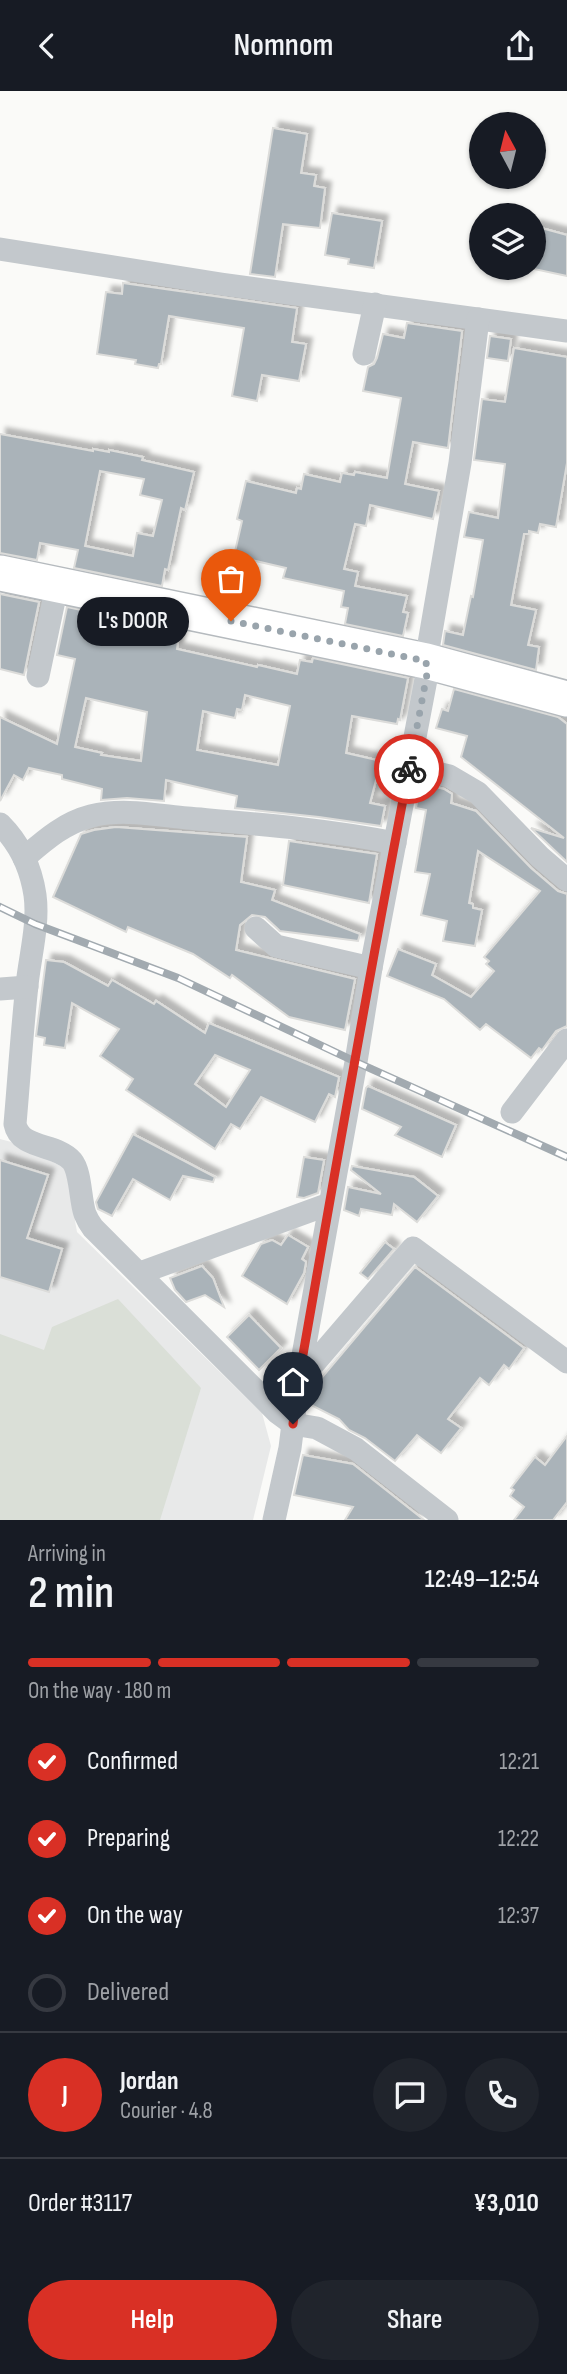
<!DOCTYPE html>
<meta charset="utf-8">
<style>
:root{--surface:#171b24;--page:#20242c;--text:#f1f3f6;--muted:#9ea1a6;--line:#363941;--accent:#d93025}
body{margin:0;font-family:"Sofia Sans Condensed",sans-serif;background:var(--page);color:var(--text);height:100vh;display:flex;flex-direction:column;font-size:26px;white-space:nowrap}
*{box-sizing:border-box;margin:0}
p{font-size:23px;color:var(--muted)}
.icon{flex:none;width:38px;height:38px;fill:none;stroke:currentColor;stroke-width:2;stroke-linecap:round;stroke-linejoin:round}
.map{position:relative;height:1429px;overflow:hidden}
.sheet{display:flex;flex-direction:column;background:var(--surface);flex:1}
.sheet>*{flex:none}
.needle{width:46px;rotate:353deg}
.tools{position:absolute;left:469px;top:21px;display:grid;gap:14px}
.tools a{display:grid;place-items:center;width:77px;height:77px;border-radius:50%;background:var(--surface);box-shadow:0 2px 5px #0004;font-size:35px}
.pin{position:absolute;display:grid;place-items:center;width:60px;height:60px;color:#fff;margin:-72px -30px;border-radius:50% 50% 50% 0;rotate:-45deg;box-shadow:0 0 7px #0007}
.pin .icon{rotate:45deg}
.courier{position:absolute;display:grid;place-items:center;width:70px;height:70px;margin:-35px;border:5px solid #d93025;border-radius:50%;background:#fff;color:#222;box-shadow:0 2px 9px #0007}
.bubble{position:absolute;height:49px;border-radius:24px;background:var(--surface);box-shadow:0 2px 5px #0004;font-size:23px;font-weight:600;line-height:49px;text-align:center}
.overview em{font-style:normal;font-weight:600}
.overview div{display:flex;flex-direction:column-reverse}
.overview{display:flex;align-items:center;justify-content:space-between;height:119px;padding:0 28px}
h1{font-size:46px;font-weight:600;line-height:52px}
.bar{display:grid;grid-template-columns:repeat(4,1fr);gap:10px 7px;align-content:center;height:84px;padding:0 28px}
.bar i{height:9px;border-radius:5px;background:var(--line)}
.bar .active{background:var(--accent)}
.bar p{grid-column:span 4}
.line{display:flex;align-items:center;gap:18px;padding:0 28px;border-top:2px solid var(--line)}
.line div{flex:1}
.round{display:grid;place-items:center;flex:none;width:74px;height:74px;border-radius:37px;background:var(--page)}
ol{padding:0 28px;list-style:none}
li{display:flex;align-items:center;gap:21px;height:77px}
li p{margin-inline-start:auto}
li .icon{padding:7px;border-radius:50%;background:var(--accent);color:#fff;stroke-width:4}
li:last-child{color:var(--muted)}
li i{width:38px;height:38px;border:4px solid var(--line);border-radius:50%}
.primary-button{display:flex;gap:14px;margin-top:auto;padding:14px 28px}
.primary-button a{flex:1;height:80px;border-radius:42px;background:var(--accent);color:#fff;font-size:28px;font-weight:600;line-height:80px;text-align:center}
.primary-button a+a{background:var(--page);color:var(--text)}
header{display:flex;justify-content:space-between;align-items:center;height:91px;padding:0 28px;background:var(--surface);font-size:32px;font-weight:600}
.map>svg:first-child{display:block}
.built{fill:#e8e9e9}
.green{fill:#dadfd7}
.building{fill:#aab3b9;stroke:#dcdcda;stroke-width:2;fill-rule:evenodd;filter:url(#shadow)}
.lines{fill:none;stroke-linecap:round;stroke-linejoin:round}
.primary-casing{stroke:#b5babe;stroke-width:38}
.street{stroke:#c3c8cc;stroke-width:23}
.primary{stroke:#fff;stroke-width:35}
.rail-casing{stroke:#a2aab0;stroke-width:8}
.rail{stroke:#fff;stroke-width:5;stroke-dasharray:16;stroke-linecap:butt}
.done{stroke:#99a4ac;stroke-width:7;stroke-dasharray:0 12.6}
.route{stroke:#d93025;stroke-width:9}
</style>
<header><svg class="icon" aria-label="back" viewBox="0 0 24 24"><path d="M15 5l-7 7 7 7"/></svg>Nomnom<svg class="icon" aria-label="share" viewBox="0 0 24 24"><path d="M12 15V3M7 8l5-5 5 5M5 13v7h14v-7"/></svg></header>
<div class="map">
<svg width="567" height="1429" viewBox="0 0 567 1429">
<defs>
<filter id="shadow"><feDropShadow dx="6" dy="-6" stdDeviation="2" flood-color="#0004"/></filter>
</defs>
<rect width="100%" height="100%" fill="#fafaf8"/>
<!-- built -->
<path class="built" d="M0,1048L19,1053L66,1078L77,1141L262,1322L271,1355L253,1429H0Z"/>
<!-- green -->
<path class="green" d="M118,1208L201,1297L160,1429H0V1243L44,1259L52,1236Z"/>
<!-- building -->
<g class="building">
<path d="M273,37L307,43L301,82L316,84L314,95L325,97L320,137L283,133L275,186L250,183Z"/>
<path d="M332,122L382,130L374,177L348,173L349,168L325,164Z"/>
<path d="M534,135L567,144V185L534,178Z"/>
<path d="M123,192L297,217L292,251L306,253L299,290L262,284L257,310L232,305L244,237L169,225L161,273H159L158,277L135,273L136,269L97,263L106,201L122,203Z"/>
<path d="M407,232L462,240L448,357L413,351L405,393L439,400L433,428L370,414L366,435L355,433L344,478L358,481L355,495L407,505L403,521L408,522L403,545L345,533L348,517L341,516L344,500L283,487L286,477L234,465L242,430L237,428L246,390L296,402L297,397L301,398L304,383L340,391L342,382L354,384L355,381L387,387L401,307L363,300L368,276L374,273L377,267L383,243L404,247Z"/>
<path d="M490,245L511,248L508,270L487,267Z"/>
<path d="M514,257L567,266V372L556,436L540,433L538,442L529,440V443H524L511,514L536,519L528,554L539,556L536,579L443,554L445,540L463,544L471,505L473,506L483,449L464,446L469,421L498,427L505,373L474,369L482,308L505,311Z"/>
<path d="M0,343L93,360V358L109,361V359L143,366L142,369L194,381L185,419L181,417L168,479L165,478L162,495L74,477L78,459L40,452L37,469L0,462ZM100,380L144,388L140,404L162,409L153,445L137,442L133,465L85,455Z"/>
<path d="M0,503L39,511L24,584L0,578Z"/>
<path d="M67,516L158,535L157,539L179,543L177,558L257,576L258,574L297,583L300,569L312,571L313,567L408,587L400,629L398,628L397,633L352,625L346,662L381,670L370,712L385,715L381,735L319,726L235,717L237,705L166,689L164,710L127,707L101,709L102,698L62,688V684L29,677L23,689L14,684L0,710V626L57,653L75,568L57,564ZM245,604L290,615L278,674L197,659L203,620L235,627L237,618L242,619ZM86,607L147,621L141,670L101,664L102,662L75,656Z"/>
<path d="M454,598L558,626L567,633V771L531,737L564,747L461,666L467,645L436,637L442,618L448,620Z"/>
<path d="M420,692L444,698L452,703L451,712L476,720L531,777L558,800L567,803V935L556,940L542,959L539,957L531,967L486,933L480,939L444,908L387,885L398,858L436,873L432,884L471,906L494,880L486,873L489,870L484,866L540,800L478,760L469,812L473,813V817L482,819L475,855L443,850L447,830L421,824L430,783L415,781L426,719L416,717Z"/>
<path d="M116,736L247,746L241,791L275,799L272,809L360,843L358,850L280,840L265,826L252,824L240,834L236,859L355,888L345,939L289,926L232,884L230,887L193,863L128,836L126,841L53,806L81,743L94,739Z"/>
<path d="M289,750L377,763L369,812L283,794Z"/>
<path d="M46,869L64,871L108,895L112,889L154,913L156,910L205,942L209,932L339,986L335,1006L329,1003L315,1031L261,1006L240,1038L231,1033L215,1058L126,999L133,988L100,965L119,938L72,912L65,957L44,954L45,947L36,945ZM215,964L250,979L226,1016L195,993Z"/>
<path d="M368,995L456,1034L442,1066L395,1044L401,1036L362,1018L366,997Z"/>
<path d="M133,1043L215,1086L213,1091L183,1085L170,1109L133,1088L112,1125L98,1118L96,1111Z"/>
<path d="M304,1066L324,1069L318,1102L304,1107L297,1106Z"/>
<path d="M0,1069L48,1084L27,1147L62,1158L49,1201L0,1186Z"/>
<path d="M352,1075L414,1086L438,1105L417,1131L394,1113L392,1124L361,1118L359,1125L344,1119L348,1096L381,1103L351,1079Z"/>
<path d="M288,1144L308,1156L302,1168L306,1171L304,1182L287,1213L242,1185L261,1153L272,1149L281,1154Z"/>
<path d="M385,1151L394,1158L368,1188L360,1182Z"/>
<path d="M202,1175L213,1187L224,1216L205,1204L186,1211L175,1199L170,1187Z"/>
<path d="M415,1176L524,1257L509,1278L504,1274L489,1294L480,1287L448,1328L461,1337L441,1362L417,1344L395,1370L365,1347L349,1339L339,1328L309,1313L313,1297Z"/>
<path d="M249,1224L281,1257L259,1279L227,1246Z"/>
<path d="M567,1345V1411L553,1429H514L524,1416L510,1405L514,1399L511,1397L535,1366L545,1374Z"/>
<path d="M303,1364L353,1373L424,1429H345L353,1416L294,1404Z"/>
</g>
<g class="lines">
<defs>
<path id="primary" d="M0,482L426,570L567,608"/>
</defs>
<!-- primary casing -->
<use href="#primary" class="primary-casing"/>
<!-- street -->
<g class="street">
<path d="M0,158L221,193L567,240"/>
<path d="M364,263L375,213"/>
<path d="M38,585L57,495"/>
<path d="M409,675L449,685L478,702L540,766L567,789"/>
<path d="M0,733C19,752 31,777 35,804C39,833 30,865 27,894C22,940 19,987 15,1033C20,1059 57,1052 72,1070C81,1081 80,1109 85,1123C87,1128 90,1133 93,1137L278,1322L293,1333L317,1337L356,1358L447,1429"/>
<path d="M24,767C45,749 64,732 91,725C122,717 156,724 187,727C257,733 326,738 395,752"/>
<path d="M256,837L276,855L371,877"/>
<path d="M0,898L27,896"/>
<path d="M512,1021L567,949"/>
<path d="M140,1182L329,1113"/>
<path d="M298,1291L413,1157L567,1271"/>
<path d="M274,1429L290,1357L298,1292L356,971L371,877L427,583L426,570L460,372L478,228"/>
</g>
<!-- primary -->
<use href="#primary" class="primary"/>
<defs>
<path id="rail" d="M0,816L35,833L178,887L356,971L567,1066"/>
</defs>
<!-- rail casing -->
<use href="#rail" class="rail-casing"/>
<!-- rail -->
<use href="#rail" class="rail"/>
</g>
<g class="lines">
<!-- done -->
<path class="done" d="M231,530L426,570L427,583L409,678"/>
<!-- route -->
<path class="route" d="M293,1333L298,1292C334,1087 369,882 409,678"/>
</g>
</svg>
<div class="tools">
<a><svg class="needle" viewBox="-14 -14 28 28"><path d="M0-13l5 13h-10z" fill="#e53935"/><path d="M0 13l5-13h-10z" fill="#9ea1a6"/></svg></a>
<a><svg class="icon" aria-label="layers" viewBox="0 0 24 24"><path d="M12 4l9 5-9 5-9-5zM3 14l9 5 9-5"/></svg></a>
</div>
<div class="pin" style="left:231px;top:530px;background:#ea580c"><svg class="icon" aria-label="bag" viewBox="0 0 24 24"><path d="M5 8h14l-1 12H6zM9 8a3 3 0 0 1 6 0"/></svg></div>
<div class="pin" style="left:293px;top:1333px;background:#1f2937"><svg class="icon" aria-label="home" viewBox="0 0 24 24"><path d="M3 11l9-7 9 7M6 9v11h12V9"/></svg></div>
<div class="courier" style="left:409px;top:678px"><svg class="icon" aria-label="bike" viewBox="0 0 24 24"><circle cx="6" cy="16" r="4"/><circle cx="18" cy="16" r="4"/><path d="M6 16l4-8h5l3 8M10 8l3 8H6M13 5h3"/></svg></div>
<div class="bubble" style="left:77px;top:506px;width:112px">L's DOOR</div>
</div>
<section class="sheet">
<div class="overview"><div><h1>2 min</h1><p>Arriving in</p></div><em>12:49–12:54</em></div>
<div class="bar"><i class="active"></i><i class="active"></i><i class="active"></i><i></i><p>On the way · 180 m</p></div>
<ol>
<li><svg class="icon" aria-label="check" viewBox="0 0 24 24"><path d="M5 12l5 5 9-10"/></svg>Confirmed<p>12:21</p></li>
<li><svg class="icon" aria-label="check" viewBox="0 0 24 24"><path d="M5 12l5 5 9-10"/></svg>Preparing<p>12:22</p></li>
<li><svg class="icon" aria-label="check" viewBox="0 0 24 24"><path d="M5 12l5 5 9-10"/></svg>On the way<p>12:37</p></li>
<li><i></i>Delivered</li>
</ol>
<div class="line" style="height:126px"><b class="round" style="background:var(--accent);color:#fff">J</b><div><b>Jordan</b><p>Courier · 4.8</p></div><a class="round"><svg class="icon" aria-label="chat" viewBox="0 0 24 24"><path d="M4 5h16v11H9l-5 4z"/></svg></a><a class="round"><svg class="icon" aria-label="phone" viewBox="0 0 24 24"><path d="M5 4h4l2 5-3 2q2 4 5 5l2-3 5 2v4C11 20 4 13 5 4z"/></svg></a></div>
<div class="line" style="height:91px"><div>Order #3117</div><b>¥3,010</b></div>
<div class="primary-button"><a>Help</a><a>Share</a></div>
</section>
